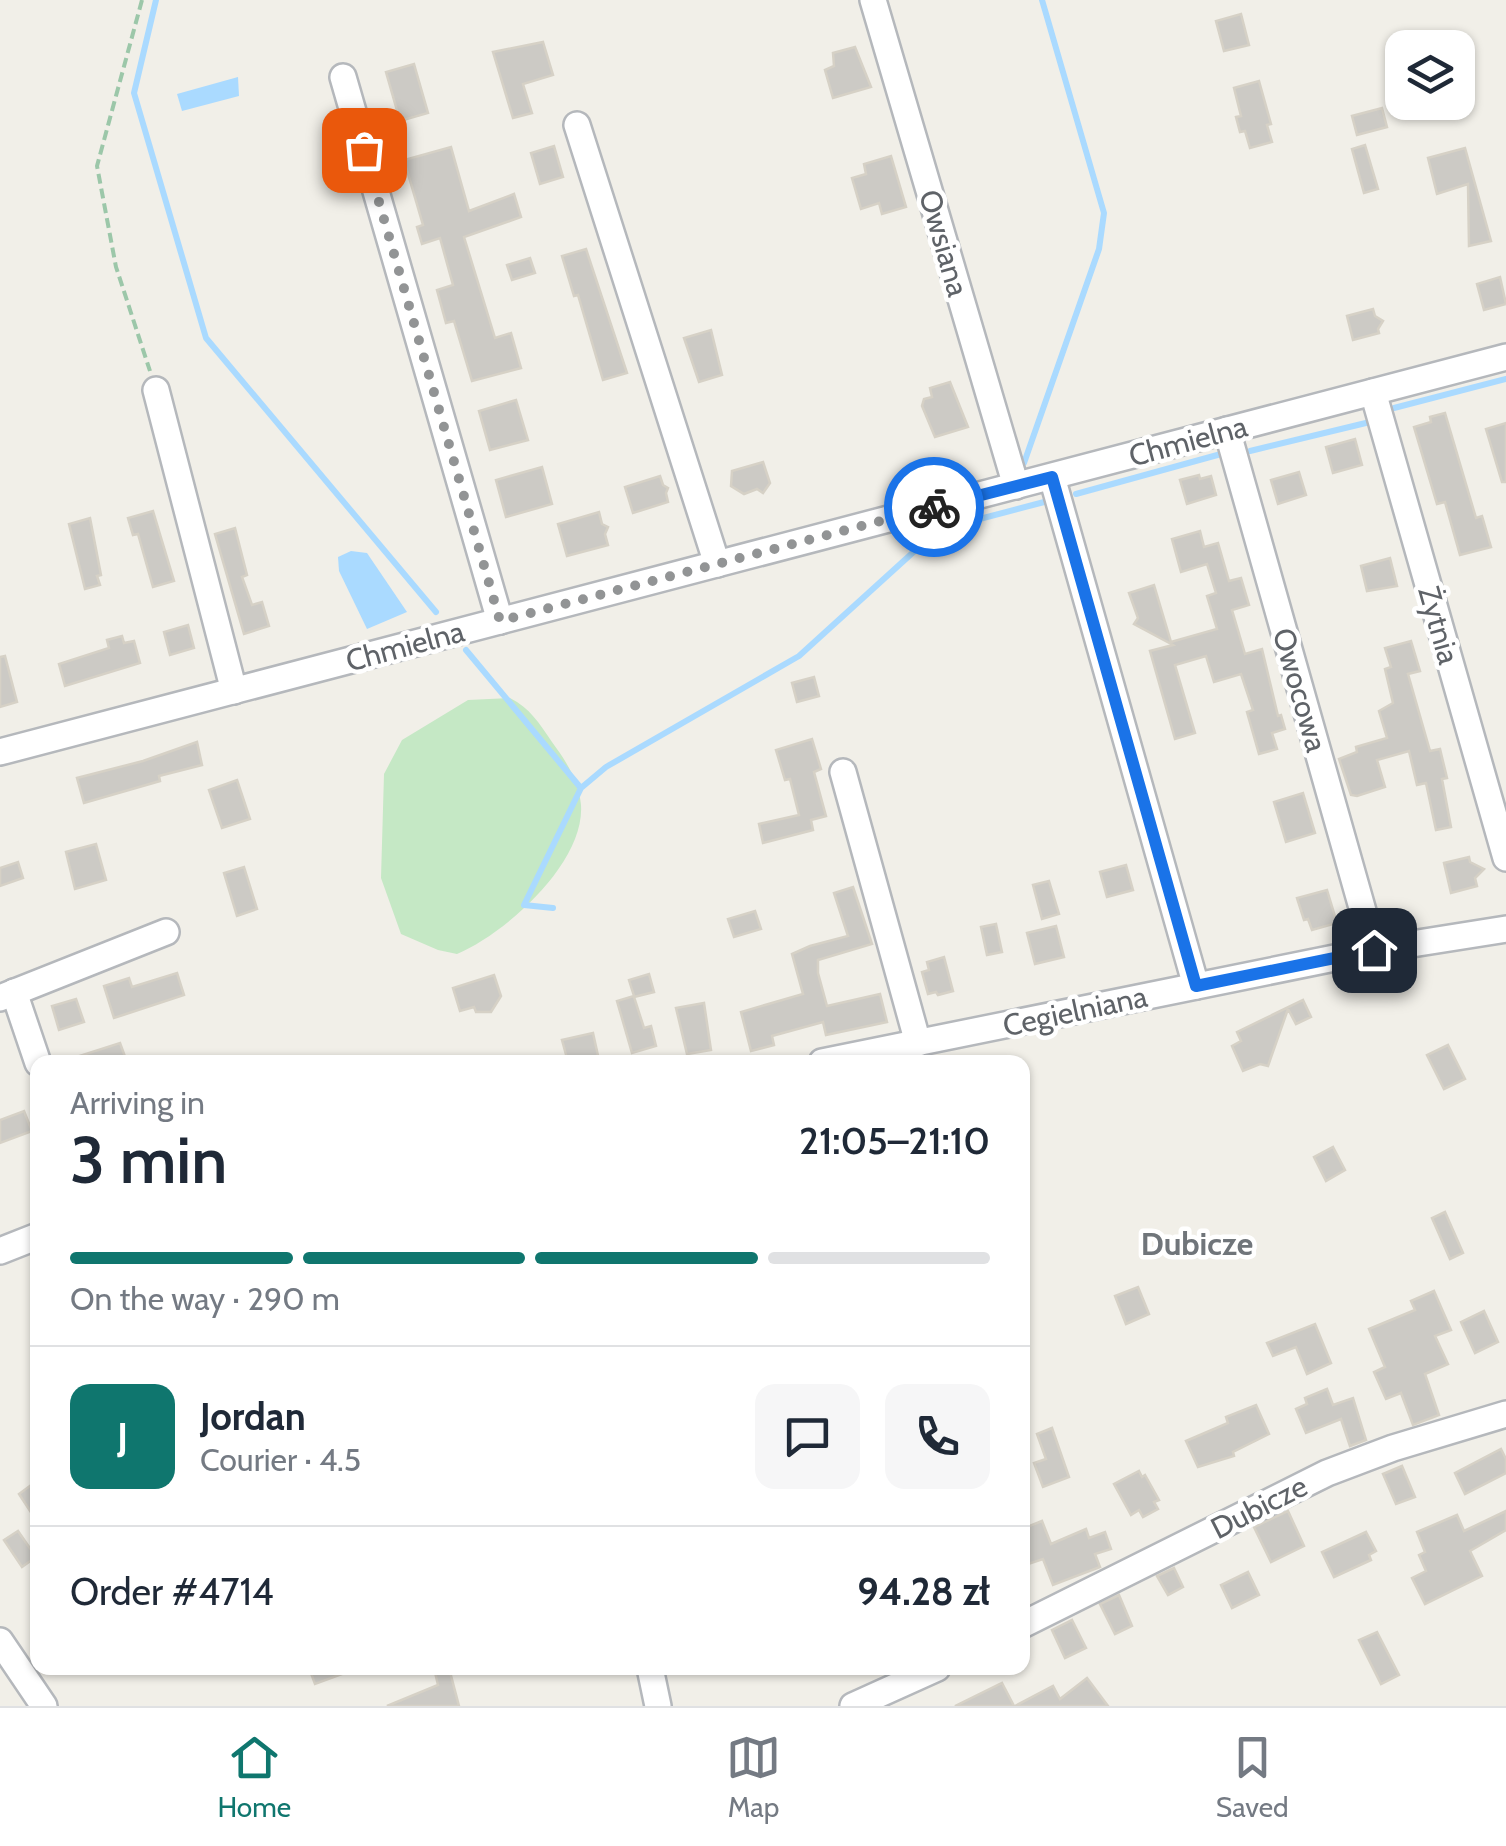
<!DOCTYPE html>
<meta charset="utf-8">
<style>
:root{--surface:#fff;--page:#f6f6f7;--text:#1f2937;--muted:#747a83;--line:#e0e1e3;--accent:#0f766e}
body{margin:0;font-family:Cabin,sans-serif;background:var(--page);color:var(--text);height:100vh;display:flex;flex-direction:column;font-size:38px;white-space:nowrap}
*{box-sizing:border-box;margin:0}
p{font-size:32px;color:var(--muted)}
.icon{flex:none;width:55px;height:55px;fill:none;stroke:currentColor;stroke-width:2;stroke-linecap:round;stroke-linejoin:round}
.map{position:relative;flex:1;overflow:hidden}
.panel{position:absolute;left:30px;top:1055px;width:1000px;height:620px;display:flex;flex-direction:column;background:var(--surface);border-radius:20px;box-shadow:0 2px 8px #0004}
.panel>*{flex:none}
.controls{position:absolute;left:1385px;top:30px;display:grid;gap:20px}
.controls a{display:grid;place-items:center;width:90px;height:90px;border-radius:20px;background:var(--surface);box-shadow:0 2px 8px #0004;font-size:50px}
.pin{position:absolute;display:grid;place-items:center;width:85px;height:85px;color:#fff;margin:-42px;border-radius:20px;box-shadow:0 5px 15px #0006}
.courier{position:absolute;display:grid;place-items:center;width:100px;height:100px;margin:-50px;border:8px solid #1a73e8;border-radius:50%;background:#fff;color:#222;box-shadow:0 2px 12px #0007}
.overview em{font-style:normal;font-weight:600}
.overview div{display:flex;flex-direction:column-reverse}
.overview{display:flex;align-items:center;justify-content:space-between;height:170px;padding:0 40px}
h1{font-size:65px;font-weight:600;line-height:75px}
.bar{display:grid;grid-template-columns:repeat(4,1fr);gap:15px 10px;align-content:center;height:120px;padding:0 40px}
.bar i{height:12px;border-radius:8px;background:var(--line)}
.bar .on{background:var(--accent)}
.bar p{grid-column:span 4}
.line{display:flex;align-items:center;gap:25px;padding:0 40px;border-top:2px solid var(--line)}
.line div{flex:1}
.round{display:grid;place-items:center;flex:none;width:105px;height:105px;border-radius:20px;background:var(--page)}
.menu{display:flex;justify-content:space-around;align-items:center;height:140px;border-top:2px solid var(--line);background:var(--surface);font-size:28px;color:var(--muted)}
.menu a{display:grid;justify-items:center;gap:5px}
.menu .on{color:var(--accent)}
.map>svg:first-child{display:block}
.green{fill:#c5e8c5}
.water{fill:#aadaff}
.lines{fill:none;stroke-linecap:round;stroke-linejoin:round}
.stream{stroke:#aadaff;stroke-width:6}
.building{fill:#cccac5;stroke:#d6d1c6;stroke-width:2.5}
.minor-casing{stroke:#b5b8bc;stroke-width:30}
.path{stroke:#9cc7a9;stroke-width:4;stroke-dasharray:10 5;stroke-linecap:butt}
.minor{stroke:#fff;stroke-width:25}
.done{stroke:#929495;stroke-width:10;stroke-dasharray:0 18}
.route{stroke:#1a73e8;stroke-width:12}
.labels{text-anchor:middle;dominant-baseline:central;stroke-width:9;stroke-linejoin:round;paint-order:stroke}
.street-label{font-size:30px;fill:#5f6368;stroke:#fff}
.neighbourhood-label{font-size:32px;font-weight:bold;fill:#70757a;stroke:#fff}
</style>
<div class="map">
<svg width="1506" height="1706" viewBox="0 0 1506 1706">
<rect width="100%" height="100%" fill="#f1efe8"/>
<!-- green -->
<path class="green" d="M510,698C530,708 539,723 552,742C566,761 579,781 581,805C585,863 506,933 457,954L438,950L401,934L381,878L384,774L402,740L468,700Z"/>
<!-- water -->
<g class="water">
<path d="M238,77L239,96L182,111L177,94Z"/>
<path d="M351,551L367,553L407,612L367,629L339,571L338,557Z"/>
</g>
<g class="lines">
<!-- stream -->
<g class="stream">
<path d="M156,0L134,93L206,338L436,612"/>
<path d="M1394,408L1506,379"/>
<path d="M1250,451L1370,422"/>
<path d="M1024,463L1099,249L1104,213L1042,0"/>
<path d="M1076,494L1221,454"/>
<path d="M972,521L1048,501"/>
<path d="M466,650L580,787"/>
<path d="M553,908L524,905L581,788L606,767L799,656L941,527"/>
</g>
</g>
<!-- building -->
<g class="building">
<path d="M1241,14L1249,45L1224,51L1216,21Z"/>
<path d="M543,42L553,75L523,84L532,113L513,118L493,52Z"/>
<path d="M855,47L871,87L833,98L825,70L834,66L833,53Z"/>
<path d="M414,64L428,113L400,121L386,72Z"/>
<path d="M1259,81L1271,124L1267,125L1272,142L1250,148L1245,131L1240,132L1236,117L1241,116L1234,88Z"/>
<path d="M1382,108L1387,127L1357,135L1352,116Z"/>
<path d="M1365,145L1378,189L1364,193L1352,149Z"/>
<path d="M554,146L563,177L540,184L531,153Z"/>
<path d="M451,147L469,211L514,194L521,217L464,237L495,338L511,333L521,368L472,381L454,321L446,323L437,290L453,285L440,238L422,244L417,227L423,225L404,160Z"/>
<path d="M1465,148L1491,241L1469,246L1468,184L1437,194L1428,158Z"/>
<path d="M891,156L906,207L882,214L879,203L861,209L852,178L866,174L864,164Z"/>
<path d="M586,249L627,373L603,380L578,295L574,296L562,256Z"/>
<path d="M530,258L535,273L512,280L507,265Z"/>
<path d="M1500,277L1506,304L1484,310L1477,284Z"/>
<path d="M1373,309L1375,316L1383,321L1378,329L1379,333L1353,340L1347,316Z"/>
<path d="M711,330L722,375L699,382L684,338Z"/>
<path d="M950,382L968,427L935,437L922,406L924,399L932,397L930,388Z"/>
<path d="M516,400L528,440L490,450L479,411Z"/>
<path d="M1445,413L1476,518L1482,516L1491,547L1460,555L1445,502L1437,504L1414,427L1431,422L1430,417Z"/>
<path d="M1506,423V482H1502L1486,429Z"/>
<path d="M1355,439L1362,465L1333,473L1326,447Z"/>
<path d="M763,462L770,483L763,493L757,489L744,494L731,486L732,471Z"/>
<path d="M542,467L552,504L506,517L496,480Z"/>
<path d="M1299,472L1306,495L1278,504L1271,480Z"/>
<path d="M1199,475L1200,479L1211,476L1216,495L1187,504L1180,480Z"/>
<path d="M660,476L663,485L668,488L666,493L668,502L633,513L625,487Z"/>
<path d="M153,511L174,581L153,587L138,534L133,535L128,518Z"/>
<path d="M599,512L602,524L608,527L605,534L608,545L567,556L558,524Z"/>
<path d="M90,518L101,575L97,576L100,585L85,589L69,524Z"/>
<path d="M235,528L247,575L242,577L252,605L262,602L269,626L244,634L215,534Z"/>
<path d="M1200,531L1204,547L1218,543L1229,581L1241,578L1249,605L1232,610L1245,654L1262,649L1278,716L1281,715L1285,729L1272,733L1277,749L1259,754L1247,712L1253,710L1241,674L1214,682L1206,656L1175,665L1195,733L1175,739L1150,651L1173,645L1134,624L1138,618L1129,593L1154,585L1171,642L1217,629L1207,596L1216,593L1207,564L1181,572L1172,539Z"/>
<path d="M1390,558L1397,586L1367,591L1361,566Z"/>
<path d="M188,625L194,648L170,655L164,632Z"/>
<path d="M122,636L124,643L134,641L140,663L65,686L59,664L109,648L107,640Z"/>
<path d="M1411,641L1420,671L1408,674L1430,751L1440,749L1447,778L1442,779L1451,827L1436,830L1426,783L1417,785L1409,751L1377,760L1385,787L1357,796L1351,795L1339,759L1357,752L1356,747L1387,738L1379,711L1393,703L1385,669L1391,667L1385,648Z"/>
<path d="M5,656L17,702L0,707V657Z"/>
<path d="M814,677L819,696L797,702L792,683Z"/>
<path d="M812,739L821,769L814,772L826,816L811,820L813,830L763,843L759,824L799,815L790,779L785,780L776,750Z"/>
<path d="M197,742L202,765L159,776L160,781L84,803L77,778L143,761Z"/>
<path d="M237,780L250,819L222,828L209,790Z"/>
<path d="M1303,793L1315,833L1286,842L1274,802Z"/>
<path d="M96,844L106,880L75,889L66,852Z"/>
<path d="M1469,857L1470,862L1484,869L1475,878L1477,886L1451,893L1444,863Z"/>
<path d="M18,862L23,878L0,886V868Z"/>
<path d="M1126,865L1133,890L1107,897L1100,872Z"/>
<path d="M244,867L257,909L237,916L224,873Z"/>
<path d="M1049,881L1059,914L1042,919L1033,885Z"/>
<path d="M853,887L872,944L818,960V973L827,1006L880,994L887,1022L826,1035L823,1022L772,1036L774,1045L751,1051L741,1012L803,994L792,954L810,946L848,936L834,893Z"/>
<path d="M1327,890L1337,923L1312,930L1308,919L1304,920L1297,898Z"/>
<path d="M755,911L761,929L734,937L728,919Z"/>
<path d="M996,924L1002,952L987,955L981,927Z"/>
<path d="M1056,926L1064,957L1035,964L1027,933Z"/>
<path d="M944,957L953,991L938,995L936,992L928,994L922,972L929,970L927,962Z"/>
<path d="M177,973L184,995L114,1018L104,986L129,978L132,987Z"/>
<path d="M649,974L654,992L634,997L644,1028L651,1026L656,1046L632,1053L617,1001L634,996L629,980Z"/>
<path d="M494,975L501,996L491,1012H476L474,1007L460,1011L453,988Z"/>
<path d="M76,999L84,1022L59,1030L52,1006Z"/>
<path d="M1303,1000L1311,1017L1296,1024L1288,1009L1268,1066L1260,1064L1243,1071L1232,1046L1241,1041L1237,1032Z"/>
<path d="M704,1003L711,1050L687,1054L676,1008Z"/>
<path d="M593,1033L599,1060L568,1062L562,1040Z"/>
<path d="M120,1043L127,1062H71L70,1059Z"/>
<path d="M1448,1045L1465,1079L1444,1089L1427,1055Z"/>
<path d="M24,1111L32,1131L0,1143V1120Z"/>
<path d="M1333,1147L1345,1170L1326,1181L1314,1157Z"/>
<path d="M1445,1212L1463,1253L1450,1259L1432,1218Z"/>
<path d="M1138,1287L1149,1314L1126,1324L1115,1296Z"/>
<path d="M1434,1291L1451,1330L1435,1336L1448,1364L1425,1374L1439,1415L1413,1425L1401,1393L1386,1399L1374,1372L1385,1367L1369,1329L1415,1310L1411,1301Z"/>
<path d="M1484,1311L1498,1342L1475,1353L1461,1322Z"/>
<path d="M1315,1324L1331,1363L1307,1374L1296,1347L1273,1356L1267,1343Z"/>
<path d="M1327,1389L1333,1405L1353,1398L1366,1440L1350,1446L1341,1419L1306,1433L1296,1409L1307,1404L1305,1398Z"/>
<path d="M1256,1405L1269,1434L1233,1452L1234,1456L1198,1467L1186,1441L1228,1423L1226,1417Z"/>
<path d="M1052,1428L1069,1477L1043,1487L1034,1463L1046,1459L1037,1434Z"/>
<path d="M1501,1449L1506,1459V1473L1465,1494L1455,1473Z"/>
<path d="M1402,1466L1415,1497L1396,1504L1383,1474Z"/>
<path d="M1139,1471L1142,1477L1145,1475L1159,1500L1154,1502L1158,1509L1143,1517L1139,1510L1131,1515L1114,1484Z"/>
<path d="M38,1480V1523L19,1494Z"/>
<path d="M1288,1511L1304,1546L1271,1562L1254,1527Z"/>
<path d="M1506,1511V1530L1470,1551L1482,1576L1425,1604L1412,1578L1426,1571L1419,1555L1425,1552L1417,1532L1457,1515L1464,1531Z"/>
<path d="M1042,1521L1051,1544L1086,1529L1089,1538L1105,1532L1111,1549L1095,1554L1100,1567L1053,1585L1043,1559L1022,1566V1529Z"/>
<path d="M18,1531L36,1557L22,1567L4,1540Z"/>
<path d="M1366,1532L1376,1551L1369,1555L1371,1560L1334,1577L1322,1552Z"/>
<path d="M1174,1568L1183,1587L1168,1595L1157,1576Z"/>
<path d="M1248,1572L1259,1595L1232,1608L1221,1585Z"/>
<path d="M1119,1595L1132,1626L1115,1634L1100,1604Z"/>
<path d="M1072,1620L1086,1648L1065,1658L1052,1630Z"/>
<path d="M1377,1632L1399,1675L1381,1684L1359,1640Z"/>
<path d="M309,1668H356V1669L315,1684Z"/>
<path d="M434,1668H449L459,1706H387L438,1685Z"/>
<path d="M1087,1678L1108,1706H1015L1053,1686L1060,1699Z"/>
<path d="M1002,1683L1014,1706H955Z"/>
</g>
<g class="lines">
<defs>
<g id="minor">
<path d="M873,0L1016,486"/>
<path d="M343,77L500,621"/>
<path d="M577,125L717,564"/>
<path d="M156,390L234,691"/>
<path d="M1373,392L1506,858"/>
<path d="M1227,430L1374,950"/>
<path d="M1052,477L1196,986"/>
<path d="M0,752L1506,357"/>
<path d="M843,772L918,1043"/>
<path d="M14,992L38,1063"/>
<path d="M0,998L166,932"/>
<path d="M822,1062L1374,950L1506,929"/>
<path d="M0,1251L38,1236"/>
<path d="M1022,1625L1327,1473L1393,1448L1506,1414"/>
<path d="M0,1641L44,1706"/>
<path d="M650,1668L658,1706"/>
<path d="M853,1706L937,1668"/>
</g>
</defs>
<!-- minor casing -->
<use href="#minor" class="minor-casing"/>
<!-- path -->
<path class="path" d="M142,0L97,166L116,267L150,371"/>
<!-- minor -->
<use href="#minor" class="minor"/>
</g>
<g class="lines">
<!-- done -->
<path class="done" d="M364,150L500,621L934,507"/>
<!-- route -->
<path class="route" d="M934,507L1052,477L1196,986L1374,950"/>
</g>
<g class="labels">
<!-- street labels -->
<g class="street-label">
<text transform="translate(944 243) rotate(74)">Owsiana</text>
<text transform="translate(1188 441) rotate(-15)">Chmielna</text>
<text transform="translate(1439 625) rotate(74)">Żytnia</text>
<text transform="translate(405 646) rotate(-15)">Chmielna</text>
<text transform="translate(1300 690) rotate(74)">Owocowa</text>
<text transform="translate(1075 1011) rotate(-12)">Cegielniana</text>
<text transform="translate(1259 1507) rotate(-27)">Dubicze</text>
</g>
<!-- neighbourhood labels -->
<g class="neighbourhood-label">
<text x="1197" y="1243">Dubicze</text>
</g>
</g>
</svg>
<div class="controls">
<a><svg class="icon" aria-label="layers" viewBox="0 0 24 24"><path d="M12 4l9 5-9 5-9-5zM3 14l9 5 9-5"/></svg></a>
</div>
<div class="pin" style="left:364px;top:150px;background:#ea580c"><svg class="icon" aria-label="bag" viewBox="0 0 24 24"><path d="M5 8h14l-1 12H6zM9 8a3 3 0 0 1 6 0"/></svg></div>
<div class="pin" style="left:1374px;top:950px;background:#1f2937"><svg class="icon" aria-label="home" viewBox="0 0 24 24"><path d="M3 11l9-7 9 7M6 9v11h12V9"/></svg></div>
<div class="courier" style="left:934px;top:507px"><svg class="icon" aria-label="bike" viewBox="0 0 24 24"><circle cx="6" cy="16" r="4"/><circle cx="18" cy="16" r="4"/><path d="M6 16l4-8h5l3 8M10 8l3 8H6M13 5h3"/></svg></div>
<section class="panel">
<div class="overview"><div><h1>3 min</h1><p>Arriving in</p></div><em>21:05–21:10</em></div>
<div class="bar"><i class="on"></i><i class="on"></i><i class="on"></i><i></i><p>On the way · 290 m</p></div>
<div class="line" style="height:180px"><b class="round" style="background:var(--accent);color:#fff">J</b><div><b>Jordan</b><p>Courier · 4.5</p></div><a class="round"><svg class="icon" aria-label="chat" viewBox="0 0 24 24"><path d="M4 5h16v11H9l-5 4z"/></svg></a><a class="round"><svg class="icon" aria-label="phone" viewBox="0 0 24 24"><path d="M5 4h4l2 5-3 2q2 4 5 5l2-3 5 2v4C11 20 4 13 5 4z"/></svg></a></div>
<div class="line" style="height:130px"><div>Order #4714</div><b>94.28 zł</b></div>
</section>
</div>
<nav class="menu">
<a class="on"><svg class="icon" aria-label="home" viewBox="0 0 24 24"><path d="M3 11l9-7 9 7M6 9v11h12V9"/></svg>Home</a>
<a><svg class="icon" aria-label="map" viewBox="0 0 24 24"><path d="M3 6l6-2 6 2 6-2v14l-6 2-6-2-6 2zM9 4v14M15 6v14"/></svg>Map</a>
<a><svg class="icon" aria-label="saved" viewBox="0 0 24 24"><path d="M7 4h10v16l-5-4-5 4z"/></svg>Saved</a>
</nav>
